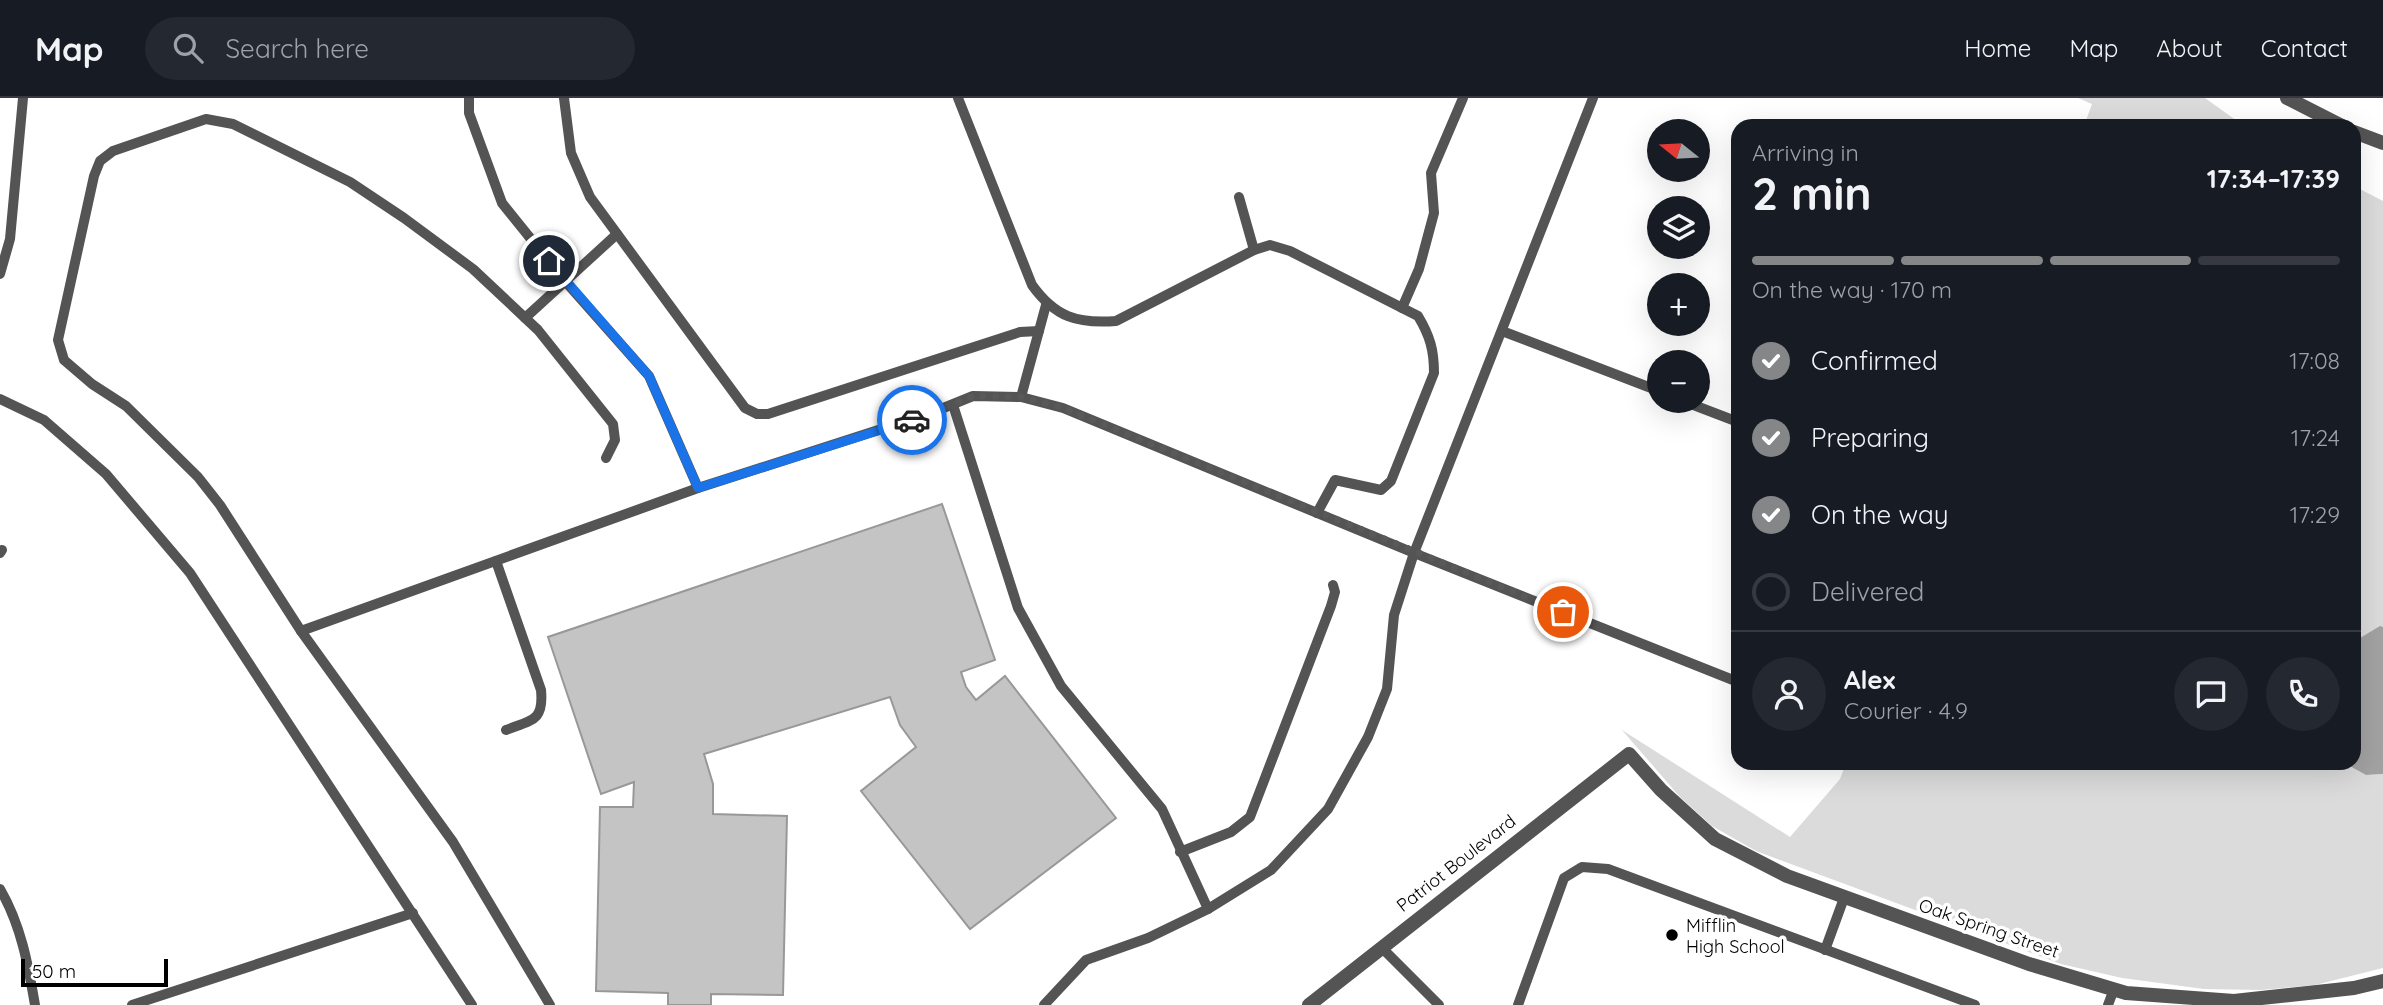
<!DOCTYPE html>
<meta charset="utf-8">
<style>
:root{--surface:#171b24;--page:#242831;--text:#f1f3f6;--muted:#9ea1a6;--line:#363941;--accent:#858687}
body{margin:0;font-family:Quicksand,sans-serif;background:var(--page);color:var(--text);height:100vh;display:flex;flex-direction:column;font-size:26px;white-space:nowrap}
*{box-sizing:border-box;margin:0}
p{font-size:23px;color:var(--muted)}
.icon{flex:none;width:38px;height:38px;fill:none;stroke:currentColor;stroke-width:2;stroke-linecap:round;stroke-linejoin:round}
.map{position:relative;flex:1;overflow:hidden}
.side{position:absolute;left:1731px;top:21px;width:630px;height:651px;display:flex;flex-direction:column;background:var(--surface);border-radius:21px;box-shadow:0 7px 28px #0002}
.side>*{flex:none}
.needle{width:46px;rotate:288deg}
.tools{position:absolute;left:1647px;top:21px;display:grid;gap:14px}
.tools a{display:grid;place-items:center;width:63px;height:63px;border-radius:50%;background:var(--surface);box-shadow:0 7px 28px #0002;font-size:35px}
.scale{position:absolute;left:21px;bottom:18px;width:147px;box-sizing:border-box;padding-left:7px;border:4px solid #000;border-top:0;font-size:19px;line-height:24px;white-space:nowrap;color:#000;-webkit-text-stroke:5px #fff;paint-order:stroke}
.pin{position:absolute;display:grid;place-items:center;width:60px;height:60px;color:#fff;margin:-30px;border:4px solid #fff;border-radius:50%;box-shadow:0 2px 7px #0007}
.courier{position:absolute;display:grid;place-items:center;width:70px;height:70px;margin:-35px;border:5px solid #1a73e8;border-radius:50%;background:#fff;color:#222;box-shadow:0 2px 9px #0007}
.summary em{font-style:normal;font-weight:800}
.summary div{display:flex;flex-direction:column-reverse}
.summary{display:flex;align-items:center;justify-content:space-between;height:119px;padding:0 21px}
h1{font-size:46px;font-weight:800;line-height:52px}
.bar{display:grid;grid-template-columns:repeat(4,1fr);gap:10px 7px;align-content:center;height:84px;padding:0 21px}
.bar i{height:9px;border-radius:5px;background:var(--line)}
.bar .active{background:var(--accent)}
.bar p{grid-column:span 4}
.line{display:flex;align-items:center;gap:18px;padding:0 21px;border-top:2px solid var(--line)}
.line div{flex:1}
.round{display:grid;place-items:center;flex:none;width:74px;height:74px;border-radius:37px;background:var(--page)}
ol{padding:0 21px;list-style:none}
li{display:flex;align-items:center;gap:21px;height:77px}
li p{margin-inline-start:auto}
li .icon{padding:7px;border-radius:50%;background:var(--accent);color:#fff;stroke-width:4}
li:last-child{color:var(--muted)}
li i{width:38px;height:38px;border:4px solid var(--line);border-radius:50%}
header{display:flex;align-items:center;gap:42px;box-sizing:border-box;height:98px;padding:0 35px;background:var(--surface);border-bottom:2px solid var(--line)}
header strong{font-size:33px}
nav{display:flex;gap:38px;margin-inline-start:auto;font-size:24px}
.search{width:490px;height:63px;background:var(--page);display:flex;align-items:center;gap:18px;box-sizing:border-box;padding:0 24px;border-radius:38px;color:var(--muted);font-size:26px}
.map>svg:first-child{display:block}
.green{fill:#dbdbdb}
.water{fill:#a2a2a2}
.building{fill:#c4c4c4;stroke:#989898;stroke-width:2}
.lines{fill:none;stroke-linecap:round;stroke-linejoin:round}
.service{stroke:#545454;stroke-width:10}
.minor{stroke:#545454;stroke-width:14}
.tertiary{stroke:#545454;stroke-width:14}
.done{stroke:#595959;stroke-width:7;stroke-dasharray:0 12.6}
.route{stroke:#1a73e8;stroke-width:9}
.poi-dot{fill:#000;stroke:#fff;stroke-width:2.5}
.labels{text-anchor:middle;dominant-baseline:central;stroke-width:7;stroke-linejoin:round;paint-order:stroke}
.street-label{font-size:18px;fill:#000;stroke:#fff}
.poi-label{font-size:18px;fill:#000;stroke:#fff;text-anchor:start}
</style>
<header>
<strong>Map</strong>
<div class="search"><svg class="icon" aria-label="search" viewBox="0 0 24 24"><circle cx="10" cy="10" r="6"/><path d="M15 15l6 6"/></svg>Search here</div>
<nav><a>Home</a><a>Map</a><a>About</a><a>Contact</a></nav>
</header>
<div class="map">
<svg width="2383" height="907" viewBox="0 0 2383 907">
<rect width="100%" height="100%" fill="#fff"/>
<!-- green -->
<g class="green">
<path d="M2078,0H2205L2244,28H2084L2092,6Z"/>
<path d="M2354,88L2383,103V529L2360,540L2354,547Z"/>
<path d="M1622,632L1790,739L1840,681L1846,665H2344L2366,677L2383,676V870L2315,887L2261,892L2204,891L2122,880L2061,866L1756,753L1712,728L1680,699Z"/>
</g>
<!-- water -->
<path class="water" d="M2380,528L2383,529V676L2366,677L2344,665H2354V547L2360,540Z"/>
<!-- building -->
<path class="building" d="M942,406L995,562L961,574L966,589L976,602L1005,578L1116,720L970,831L861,693L916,649L900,627L890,599L704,656L713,686V716L787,718L783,897L711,896V907H668V895L596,893L600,709H633L634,684L601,696L548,539Z"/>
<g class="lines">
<!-- service -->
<g class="service">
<path d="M469,0V15L502,105L564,182L649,278L698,390"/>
<path d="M564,0L571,55L590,99L745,310L757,316H768L1020,234L1039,233"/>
<path d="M958,0L1032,187C1055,219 1077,226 1116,223L1254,152L1270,147L1290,153L1418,218C1430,238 1434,252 1434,275L1391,383L1381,392L1335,382L1317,415"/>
<path d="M1239,99L1254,152"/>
<path d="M0,176L10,141L23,0"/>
<path d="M1402,210L1419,171L1434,115L1431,75L1463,0"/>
<path d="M525,220L617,136"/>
<path d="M1502,233L1659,293"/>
<path d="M1021,299L1046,207"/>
<path d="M0,301L44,322L106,376L190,475L472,907"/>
<path d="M1683,303L1738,324"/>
<path d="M953,307L1018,510L1061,588L1162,711L1208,811"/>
<path d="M0,455L2,452"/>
<path d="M496,463L541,592C544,623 532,622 506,632"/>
<path d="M301,533L698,390L931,315L973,298L1021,299L1063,310L1414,455L1738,584"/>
<path d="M1180,754L1231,734L1250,719L1331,508L1335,494L1333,487"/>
<path d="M0,791C21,827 28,866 35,907"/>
<path d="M1381,849L1439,907"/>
<path d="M1825,852L1844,800"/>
<path d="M132,907L413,815"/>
<path d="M550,907L453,744L301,533L220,407L198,379L126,308L92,286L64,262L58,242L94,78L100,63L113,53L206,21L233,26L350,84L404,120L473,171L538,232L613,326L615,342L606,360"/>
<path d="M1044,907L1086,862L1148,840L1208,811L1271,772L1328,711L1368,639L1387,591L1394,517L1414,455L1593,0"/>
<path d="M1518,907L1564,780L1582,769L1608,771L1975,907"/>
<path d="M2108,907L2114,891"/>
</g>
<!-- minor -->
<path class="minor" d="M1309,907L1629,656L1661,692L1715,741L1787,778L2029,866L2126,895L2234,903L2354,890L2383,883"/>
<!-- tertiary -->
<g class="tertiary">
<path d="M2287,0L2342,28"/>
<path d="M2354,34L2383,45"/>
</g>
</g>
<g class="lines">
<!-- done -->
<path class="done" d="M912,322L973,298L1021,299L1063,310L1563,514"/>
<!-- route -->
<path class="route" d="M549,163L649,278L698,390L912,322"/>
</g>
<!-- markers -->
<circle class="poi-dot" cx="1672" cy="837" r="7"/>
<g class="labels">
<!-- street labels -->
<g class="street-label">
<text transform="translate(1456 765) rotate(-38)">Patriot Boulevard</text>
<text transform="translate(1989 830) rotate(19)">Oak Spring Street</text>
</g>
<!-- poi labels -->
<g class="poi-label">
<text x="1686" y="827">Mifflin<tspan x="1686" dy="21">High School</tspan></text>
</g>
</g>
</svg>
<div class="tools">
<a><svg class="needle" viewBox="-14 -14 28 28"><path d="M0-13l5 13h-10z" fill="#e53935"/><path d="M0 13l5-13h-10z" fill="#9ea1a6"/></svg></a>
<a><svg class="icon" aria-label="layers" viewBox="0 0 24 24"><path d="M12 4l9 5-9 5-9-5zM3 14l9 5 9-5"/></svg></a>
<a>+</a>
<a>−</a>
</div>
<div class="scale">50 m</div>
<div class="pin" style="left:1563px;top:514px;background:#ea580c"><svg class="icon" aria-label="bag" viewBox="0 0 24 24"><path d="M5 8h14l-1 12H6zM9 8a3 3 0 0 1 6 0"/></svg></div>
<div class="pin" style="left:549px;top:163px;background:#1f2937"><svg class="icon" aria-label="home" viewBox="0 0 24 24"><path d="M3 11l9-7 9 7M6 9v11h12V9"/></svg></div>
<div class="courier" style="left:912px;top:322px"><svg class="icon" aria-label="car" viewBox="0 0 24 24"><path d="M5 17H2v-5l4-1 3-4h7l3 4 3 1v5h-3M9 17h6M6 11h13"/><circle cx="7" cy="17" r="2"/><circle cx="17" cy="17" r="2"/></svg></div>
<section class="side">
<div class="summary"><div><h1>2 min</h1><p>Arriving in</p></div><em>17:34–17:39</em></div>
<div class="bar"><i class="active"></i><i class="active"></i><i class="active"></i><i></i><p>On the way · 170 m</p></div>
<ol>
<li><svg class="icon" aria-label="check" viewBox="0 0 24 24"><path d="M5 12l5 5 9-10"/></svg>Confirmed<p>17:08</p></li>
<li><svg class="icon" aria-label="check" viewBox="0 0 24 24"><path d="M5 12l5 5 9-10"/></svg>Preparing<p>17:24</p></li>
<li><svg class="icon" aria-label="check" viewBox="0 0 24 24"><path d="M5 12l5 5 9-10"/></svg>On the way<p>17:29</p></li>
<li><i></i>Delivered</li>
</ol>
<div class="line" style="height:126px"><a class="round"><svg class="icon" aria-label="person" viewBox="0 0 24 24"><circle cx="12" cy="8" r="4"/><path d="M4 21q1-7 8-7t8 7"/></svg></a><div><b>Alex</b><p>Courier · 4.9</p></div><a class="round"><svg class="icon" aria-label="chat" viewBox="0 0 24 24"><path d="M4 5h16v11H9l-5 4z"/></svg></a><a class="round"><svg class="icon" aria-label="phone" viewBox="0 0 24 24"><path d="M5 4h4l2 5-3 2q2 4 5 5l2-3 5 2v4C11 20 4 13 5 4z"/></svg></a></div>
</section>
</div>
